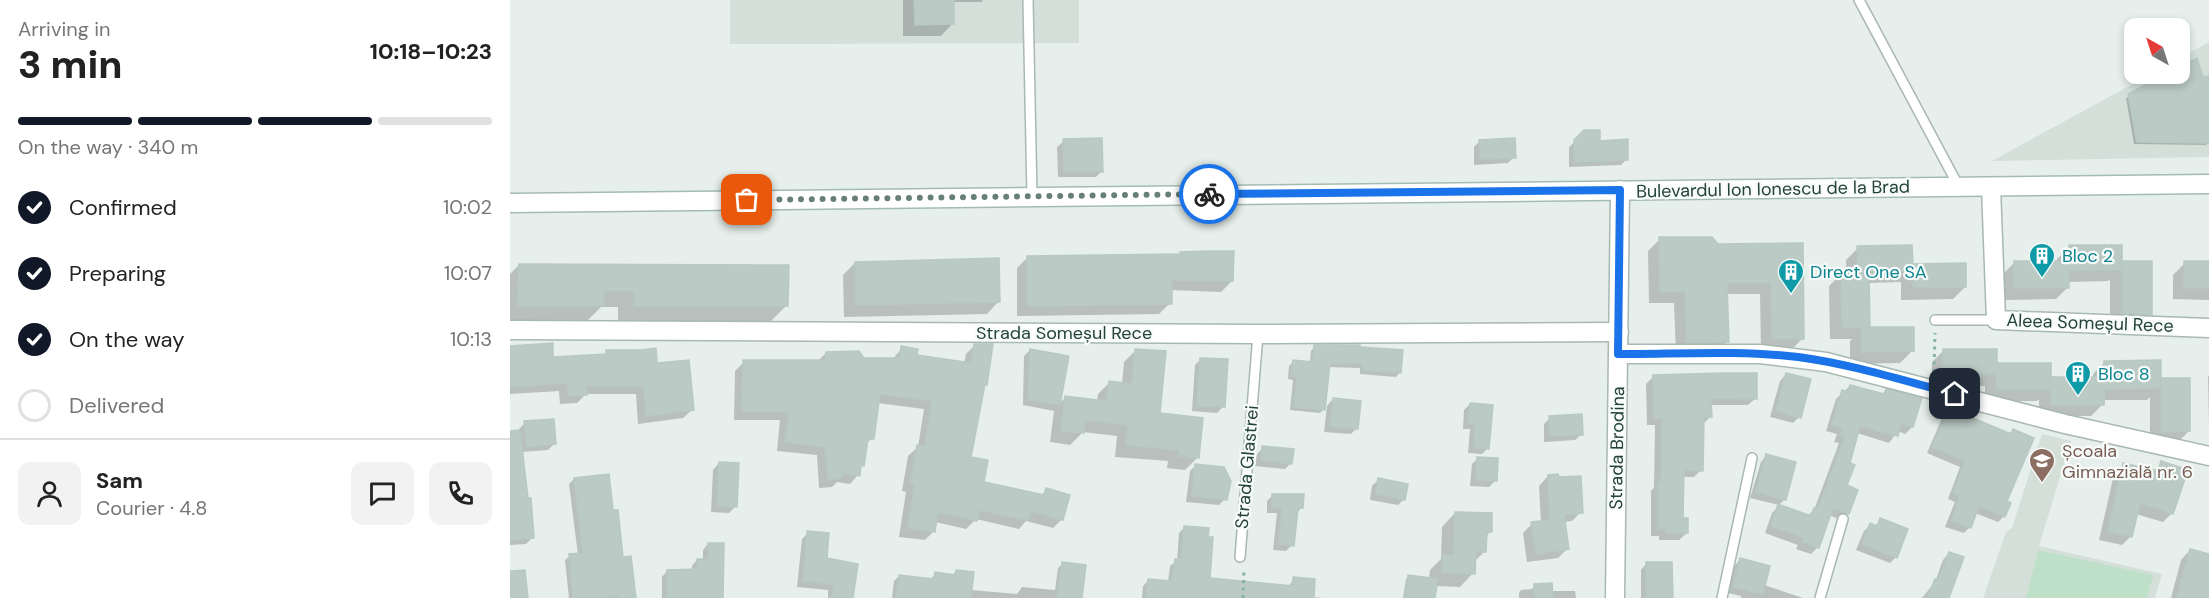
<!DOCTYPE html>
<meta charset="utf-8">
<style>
:root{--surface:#fff;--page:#f2f2f2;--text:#222;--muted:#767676;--line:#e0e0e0;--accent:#111827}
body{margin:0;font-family:"DM Sans",sans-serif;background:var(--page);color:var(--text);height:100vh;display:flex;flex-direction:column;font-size:22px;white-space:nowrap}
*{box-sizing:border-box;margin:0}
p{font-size:20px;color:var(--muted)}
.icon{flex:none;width:33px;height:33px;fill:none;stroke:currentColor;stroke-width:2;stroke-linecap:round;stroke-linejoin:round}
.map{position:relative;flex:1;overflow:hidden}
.side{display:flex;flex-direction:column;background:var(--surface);width:510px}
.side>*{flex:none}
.needle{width:39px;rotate:321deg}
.buttons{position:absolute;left:1614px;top:18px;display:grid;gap:12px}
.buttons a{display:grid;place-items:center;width:66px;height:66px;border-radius:12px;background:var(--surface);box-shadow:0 3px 9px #0003;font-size:30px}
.pin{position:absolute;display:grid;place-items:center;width:51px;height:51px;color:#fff;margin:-26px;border-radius:12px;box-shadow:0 3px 9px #0006}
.courier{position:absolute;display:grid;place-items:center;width:60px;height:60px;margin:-30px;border:4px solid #1a73e8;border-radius:50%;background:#fff;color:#222;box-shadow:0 2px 8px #0007}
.head em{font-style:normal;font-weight:800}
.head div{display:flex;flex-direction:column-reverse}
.head{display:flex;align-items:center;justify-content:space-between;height:102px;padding:0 18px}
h1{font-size:39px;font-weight:800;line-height:45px}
.bar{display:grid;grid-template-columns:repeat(4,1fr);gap:9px 6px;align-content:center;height:72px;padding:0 18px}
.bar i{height:8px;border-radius:4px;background:var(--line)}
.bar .active{background:var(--accent)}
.bar p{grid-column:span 4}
.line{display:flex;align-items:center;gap:15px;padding:0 18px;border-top:2px solid var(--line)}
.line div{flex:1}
.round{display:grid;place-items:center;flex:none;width:63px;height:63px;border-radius:12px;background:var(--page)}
ol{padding:0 18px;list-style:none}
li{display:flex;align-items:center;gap:18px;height:66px}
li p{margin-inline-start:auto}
li .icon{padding:6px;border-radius:50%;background:var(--accent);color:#fff;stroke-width:4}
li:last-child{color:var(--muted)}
li i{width:33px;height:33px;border:3px solid var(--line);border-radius:50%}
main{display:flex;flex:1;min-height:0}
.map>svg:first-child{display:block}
.built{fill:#d4dfda}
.green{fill:#bfe0c8}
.shadow{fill:#0003}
.building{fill:#bbcac4;stroke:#b8c9c2;stroke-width:1.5}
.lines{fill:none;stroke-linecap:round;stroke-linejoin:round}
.lane-casing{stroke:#a8b8b2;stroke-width:12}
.street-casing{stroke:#a8b8b2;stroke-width:21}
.secondary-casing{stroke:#a4bbb3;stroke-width:21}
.path{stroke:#86b3a5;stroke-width:3;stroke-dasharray:3 4.5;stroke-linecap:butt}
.lane{stroke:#fff;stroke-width:9}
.street{stroke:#fff;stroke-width:18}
.secondary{stroke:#fff;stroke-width:18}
.done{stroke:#687f78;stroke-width:6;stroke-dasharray:0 10.8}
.route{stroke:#1a73e8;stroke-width:8}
.labels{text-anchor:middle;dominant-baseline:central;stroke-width:4.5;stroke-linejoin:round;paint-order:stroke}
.street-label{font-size:18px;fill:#24423a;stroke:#f7fbf9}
.culture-label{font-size:18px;fill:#0d838f;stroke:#f7fbf9;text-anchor:start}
.education-label{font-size:18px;fill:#785e54;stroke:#f7fbf9;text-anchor:start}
</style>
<main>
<section class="side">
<div class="head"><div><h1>3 min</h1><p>Arriving in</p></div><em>10:18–10:23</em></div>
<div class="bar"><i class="active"></i><i class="active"></i><i class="active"></i><i></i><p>On the way · 340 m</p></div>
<ol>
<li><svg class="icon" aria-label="check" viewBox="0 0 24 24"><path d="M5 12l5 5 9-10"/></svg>Confirmed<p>10:02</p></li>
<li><svg class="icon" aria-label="check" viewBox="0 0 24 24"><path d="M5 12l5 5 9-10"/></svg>Preparing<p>10:07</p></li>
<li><svg class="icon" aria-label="check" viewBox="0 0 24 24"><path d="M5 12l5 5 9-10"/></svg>On the way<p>10:13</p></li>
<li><i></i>Delivered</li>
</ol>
<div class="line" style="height:108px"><a class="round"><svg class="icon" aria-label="person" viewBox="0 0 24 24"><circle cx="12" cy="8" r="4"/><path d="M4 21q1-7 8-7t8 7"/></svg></a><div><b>Sam</b><p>Courier · 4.8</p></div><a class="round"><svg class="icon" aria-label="chat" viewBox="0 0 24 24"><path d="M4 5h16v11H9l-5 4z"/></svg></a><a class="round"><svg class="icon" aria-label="phone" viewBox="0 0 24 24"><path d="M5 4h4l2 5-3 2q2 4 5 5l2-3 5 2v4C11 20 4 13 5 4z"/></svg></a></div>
</section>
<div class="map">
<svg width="1699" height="598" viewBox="0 0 1699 598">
<rect width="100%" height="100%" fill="#e6efeb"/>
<!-- built -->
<g class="built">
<path d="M220,0H569V43L220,44Z"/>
<path d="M1699,42V157L1482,161L1641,74H1670V58Z"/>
<path d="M1532,434L1561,441L1529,546L1652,574L1645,598H1473L1496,532L1502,528Z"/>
</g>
<!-- green -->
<path class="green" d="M1528,550L1643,575L1637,598H1516Z"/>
<!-- shadow -->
<g class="shadow">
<path d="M393,0H473L471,2H443V23L431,36H393Z"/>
<path d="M1686,60L1692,79L1699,77V142L1696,145L1624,144L1616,98L1661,74H1670V69Z"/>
<path d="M1075,132L1089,142L1117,159L1111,165L1059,167V147Z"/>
<path d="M554,141L592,171L586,177H548L547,147Z"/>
<path d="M970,141L1004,157L998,163L964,165V147Z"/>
<path d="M1150,239L1207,245L1292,244L1293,338L1281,350H1251L1250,294H1216L1217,341L1206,353L1166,354L1164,303H1139L1138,251Z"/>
<path d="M1560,247L1610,265L1641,314L1629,326L1600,325V279L1598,281L1558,282V287L1546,299L1493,300V274L1505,262H1547V259Z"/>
<path d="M1348,248L1401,265L1455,287L1443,299L1391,300V282L1358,283L1359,327L1402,351L1390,363L1340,364V341L1342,339H1320L1319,286L1332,273H1336V260Z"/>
<path d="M722,253V281L711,292L660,290V303L649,314L507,316V268L518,257Z"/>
<path d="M345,263L489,301L477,314L334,317L333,275Z"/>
<path d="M1675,263H1699V300L1663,299V275Z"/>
<path d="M9,265L277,305L260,322L108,321V307H91L76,322H0V274Z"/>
<path d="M465,345L475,384L473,386L459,458L472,483L531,496L536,490L552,519L543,528L516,521L509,529L466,519L456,529L425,522L424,531L415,540L389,537L396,492L392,491L398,456L408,447L414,409L367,403L362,438L355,445L353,465L349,469L348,475L340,484L327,482L322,487L309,488L307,455L267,451L270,420H224L225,371L234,362L308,361L316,353L354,360H382L392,348L406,356L454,364L456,354Z"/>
<path d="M805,346L890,372L886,377L850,374V368L818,367L814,409L810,413L780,410L783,380L778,379L779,366L783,362L800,363L801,351Z"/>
<path d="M0,347L42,358L93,355L97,352L146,364L182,410L173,418L128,424L126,394H76L67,403L50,404L49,391L0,394Z"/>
<path d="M520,350L549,404L556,397L587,401L588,394L600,382L612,384L614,362L626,350L648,414L687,458L675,470L657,468L658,461L605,457L607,436L573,432L560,445L540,442L544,411L513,405L514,356Z"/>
<path d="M1434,350L1539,381L1583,379V374L1595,362L1650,382L1679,431L1667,443H1640V397L1637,400H1593V404L1581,416H1529V399L1527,401H1475V386H1422V362Z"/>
<path d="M691,359L713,407L707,413L682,411L685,365Z"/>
<path d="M1276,374L1289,417L1283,423L1260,417L1270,381Z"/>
<path d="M1698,376H1699V428Z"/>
<path d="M1143,377L1246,398L1238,405H1200V417L1192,425L1191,470L1184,477H1173L1172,520L1177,533L1169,540H1149V536H1141V491L1144,488L1145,425H1137L1136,384Z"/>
<path d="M1340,386L1372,395L1377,391L1402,427L1395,434L1388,431L1379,443L1347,433L1338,464L1335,486L1338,513L1331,520L1319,515L1308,547L1301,554L1286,549L1288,545L1255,533L1262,513L1269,506L1297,516L1304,510L1329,443L1324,442L1327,434L1316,431L1326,399Z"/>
<path d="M823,399L847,428L841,434L814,432L817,406Z"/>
<path d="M960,404L978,448L972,454L958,453L960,429H953L954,410Z"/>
<path d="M1439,410L1499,434L1503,430L1494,516L1488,522L1465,513L1460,527L1454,533L1435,527L1445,502L1438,499L1450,467L1417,453L1433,416Z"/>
<path d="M1040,418L1072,434L1065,440L1034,442V424Z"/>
<path d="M15,423L44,444L38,450L11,452L9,429Z"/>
<path d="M753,448L781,463L775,469L745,466L747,454Z"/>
<path d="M0,455L22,538L16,544L0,545Z"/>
<path d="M1257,455L1275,499L1269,505L1240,498L1251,462Z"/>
<path d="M968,458L985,481L979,487L960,486L962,464Z"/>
<path d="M209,463L225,507L219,513L201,512L203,470Z"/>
<path d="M1652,463L1662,513L1653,522L1626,514L1621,536L1612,545L1589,540L1604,474L1614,465L1643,472Z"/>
<path d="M686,465L715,499L709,505L676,502L680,471Z"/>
<path d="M1038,476L1047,479L1071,512L1062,521L1053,522L1057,549L1048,558L1017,562L1013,533L1022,524L1031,523L1029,486Z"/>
<path d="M64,479L102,512L112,559L125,598H59L55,560L60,556L68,555L59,484Z"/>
<path d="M868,480L894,499L888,505L860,500L862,486Z"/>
<path d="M763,495L792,507L786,514L782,545L776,551L763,550L767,513H757V501Z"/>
<path d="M945,513L980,532L975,537V551L964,562L963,573L950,587L925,586L923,598H893L896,579L899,576L919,579L920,570L931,559L932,527Z"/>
<path d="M1371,520L1386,557L1380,563L1346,550L1354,531L1360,525L1364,527Z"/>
<path d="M674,528L698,580L778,587L784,579L802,597L812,598H632L633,586L639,580L658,582L660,566L667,561L669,533Z"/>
<path d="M298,533L315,560L342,598H318V590L287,587L292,539Z"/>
<path d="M198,544L212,598H152V577L157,571H182V566L187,560H193V550Z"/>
<path d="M1680,550L1699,555V598H1661L1671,560Z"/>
<path d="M1439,553L1436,598H1412L1425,582L1433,560Z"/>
<path d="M1230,560L1254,585L1293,598H1231V596L1218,593L1224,566Z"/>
<path d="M553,564L570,598H382L384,581L389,576L420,580L426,573L442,576L446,571L461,590L507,594L512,587L545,590L548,568Z"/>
<path d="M1136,564L1161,598H1131V570Z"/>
<path d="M1025,585L1041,591H1065L1066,598H1009V593L1011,590L1022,589Z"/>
</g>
<!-- building -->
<g class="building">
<path d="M404,0H444V24L405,25Z"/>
<path d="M1687,58L1693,77L1699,76V143L1627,142L1618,94L1657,74H1670V67Z"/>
<path d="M1074,130H1090V141L1118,139V160L1065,162L1064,140Z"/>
<path d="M592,138L593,172H554L553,139Z"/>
<path d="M1005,138L1006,158L970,159L969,140Z"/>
<path d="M1149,237H1202L1208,244L1293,243L1294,339H1262L1261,283H1217L1219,342L1177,343L1175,291L1150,292Z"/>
<path d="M1402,245L1403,264L1456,263V287L1403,288V271L1359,272L1360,327L1332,328L1331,272H1348L1347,246Z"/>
<path d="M1559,245H1612V270H1559V288H1504V261H1559V266Z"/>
<path d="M698,251H724L723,281L662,280V304L517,306V256L670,254V252Z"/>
<path d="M489,258L490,302L345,305V262Z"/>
<path d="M1612,261H1642V315L1612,313Z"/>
<rect x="1674" y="261" width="25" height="27"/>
<path d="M9,264L279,265L278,306H124V291H94V306H8Z"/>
<path d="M1351,327H1404V351L1352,352Z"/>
<path d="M43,343V357L96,354V350H131L146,348L147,363L179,360L184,410L136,416L134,386H77V395L58,396V383L0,387V346Z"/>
<path d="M464,344H483L477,385L475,384L461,457L478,460L474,482L534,495L536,488L560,495L553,520L521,511L519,520L469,510L467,521L428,512L425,532L398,528L405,483H400L407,445L415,446L422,401L370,394L364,439H358L354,466L351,465L350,476L332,473V478L318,480L315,447L275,442L279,412L232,411L233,360H315L316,352L349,351L354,358H390L391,346L408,349L407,355L461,363Z"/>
<path d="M804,345H850V347L893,350L891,373L853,370V364L820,363L815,410L784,407L787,376H781L783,360L803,362Z"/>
<path d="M520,349L559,356L550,405L518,400Z"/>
<path d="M625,349L656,351L650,413L693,418L689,458L668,456L669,450L616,445L618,425L575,420L574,433L551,431L555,396L596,401L599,381L622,384Z"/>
<path d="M1433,349H1487V363H1541V390H1487L1486,374H1433Z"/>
<path d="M690,358L718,359L715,407L687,406Z"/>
<path d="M1651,360V388L1595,389L1594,405H1541V377H1594V361Z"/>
<path d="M1213,373H1247V399L1201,398L1202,417H1194L1193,471L1174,470L1173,518H1178V533H1156V529H1148V482H1151L1152,418L1144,419L1143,375Z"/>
<path d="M1276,373L1301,379L1291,418L1266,411Z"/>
<path d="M1651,378H1680V431L1651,432Z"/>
<path d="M1340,385L1374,394L1376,389L1412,398L1403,427L1391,424L1388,436L1350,426L1340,463L1345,465L1337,485L1348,490L1339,514L1323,508L1309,548L1293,542L1294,538L1261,526L1268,504L1301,516L1304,508L1308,509L1335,436L1330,435L1333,428L1322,425L1332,390L1338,392Z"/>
<path d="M823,398L851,401L848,429L820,426Z"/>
<path d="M960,403L983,405L979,449L964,448L965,424L958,423Z"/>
<path d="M1439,408L1501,434L1503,429L1524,438L1497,501L1501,503L1495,517L1469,506L1461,528L1441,521L1450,495L1443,493L1455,461L1422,447Z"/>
<path d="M1072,414L1073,435L1040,436L1039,416Z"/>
<path d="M44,419L46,444L17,447L14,421Z"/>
<path d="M10,430L18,498H21L24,538L0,540V431Z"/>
<path d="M752,446L784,449L782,464L751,460Z"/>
<path d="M1256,454L1286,462L1276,500L1246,492Z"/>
<path d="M967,457L988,458L987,481L966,480Z"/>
<path d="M1651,461L1678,470L1663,514L1630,503L1622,537L1598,531L1613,463L1648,471Z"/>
<path d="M209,462L229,463L227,507L207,506Z"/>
<path d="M685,464L714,467L721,481L717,500L682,496Z"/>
<path d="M99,474L103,510H108L113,557L121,556L126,598H109L108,595L87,598H63L59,554L73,553L64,478Z"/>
<path d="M1048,474L1049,477L1071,476L1073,513L1054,514L1059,549L1026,554L1021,522L1040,520L1038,475Z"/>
<path d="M868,478L898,484L895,500L865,494Z"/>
<path d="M762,494H794L793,508H788L784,546L769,544L772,508H762Z"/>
<path d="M945,512L982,513V532H977L976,552H966L965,574L932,573L933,555H944Z"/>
<path d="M1370,518L1398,529L1387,558L1352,544L1360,523L1367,526Z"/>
<path d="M674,526L699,528L698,537H703L700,578L783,586V577L805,579L804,598H636L638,579L662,581L665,559L671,560Z"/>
<path d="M297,531L319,533L317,558L348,564L343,598H322L324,584L293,581Z"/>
<path d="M198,543H214L213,598H157V570L187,569V559H198Z"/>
<path d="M1680,549L1699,554V598H1667Z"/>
<path d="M1439,552L1454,557L1439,598H1417L1425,579L1428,580Z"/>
<path d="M1230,558L1260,566L1253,594L1223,587Z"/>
<path d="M552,562L576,565L572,598H547Z"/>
<path d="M1136,562H1162L1163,598H1137Z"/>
<path d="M15,570L18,598H0V571Z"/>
<path d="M446,570L464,572L461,598H386L389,575L424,579L425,572L445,575Z"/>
<path d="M898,575L928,579L925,598H895Z"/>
<path d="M1042,583L1043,598H1025L1024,584Z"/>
</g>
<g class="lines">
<defs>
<g id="lane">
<path d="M518,0L522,196"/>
<path d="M1349,0L1449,187"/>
<path d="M1425,320H1486"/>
<path d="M730,557L748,334"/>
<path d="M1212,598L1242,458"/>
<path d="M1310,598L1333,519"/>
</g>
<g id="street">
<path d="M1481,187L1486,320L1699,328"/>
<path d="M0,330L748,334L1109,332"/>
<path d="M1108,354H1250L1316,362L1555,424L1699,456"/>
<path d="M1105,598L1110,190"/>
</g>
<path id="secondary" d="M0,203L1699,184"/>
</defs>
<!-- lane casing -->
<use href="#lane" class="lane-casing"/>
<!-- street casing -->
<use href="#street" class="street-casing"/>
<!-- secondary casing -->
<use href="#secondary" class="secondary-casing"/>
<!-- path -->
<g class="path">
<path d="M1424,372L1425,333"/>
<path d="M733,598L734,570"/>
</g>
<!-- lane -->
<use href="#lane" class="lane"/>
<!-- street -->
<use href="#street" class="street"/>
<!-- secondary -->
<use href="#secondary" class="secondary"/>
</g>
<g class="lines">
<!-- done -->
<path class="done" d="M237,200L699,194"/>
<!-- route -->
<path class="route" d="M699,194L1110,190L1108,354C1168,354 1229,350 1288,357C1341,364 1394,381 1445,394"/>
</g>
<!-- icons -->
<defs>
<symbol id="building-pin" viewBox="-11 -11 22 30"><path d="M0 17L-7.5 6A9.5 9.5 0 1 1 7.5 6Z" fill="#0f9aa8" stroke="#f7fbf9"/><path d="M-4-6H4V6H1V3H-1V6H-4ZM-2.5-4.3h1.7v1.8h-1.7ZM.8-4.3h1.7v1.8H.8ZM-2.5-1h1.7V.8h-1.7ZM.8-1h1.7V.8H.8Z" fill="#fff"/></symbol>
<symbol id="school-pin" viewBox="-11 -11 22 30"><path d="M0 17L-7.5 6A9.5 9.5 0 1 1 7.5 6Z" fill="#8d6e63" stroke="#f7fbf9"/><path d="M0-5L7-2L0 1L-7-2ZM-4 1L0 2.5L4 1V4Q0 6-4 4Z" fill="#fff"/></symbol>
</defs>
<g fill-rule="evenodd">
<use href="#building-pin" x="1517" y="241" width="30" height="40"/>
<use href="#building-pin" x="1266" y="257" width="30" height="40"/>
<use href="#building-pin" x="1553" y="359" width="30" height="40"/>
<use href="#school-pin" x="1517" y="446" width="30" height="40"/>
</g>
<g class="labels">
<!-- street labels -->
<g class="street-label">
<text transform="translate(1263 189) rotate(-1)">Bulevardul Ion Ionescu de la Brad</text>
<text transform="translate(1580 323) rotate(2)">Aleea Someșul Rece</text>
<text x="554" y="333">Strada Someșul Rece</text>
<text transform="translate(1107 448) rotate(-89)">Strada Brodina</text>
<text transform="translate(737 467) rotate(-85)">Strada Glastrei</text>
</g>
<!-- culture labels -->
<g class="culture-label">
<text x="1552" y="256">Bloc 2</text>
<text x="1300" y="272">Direct One SA</text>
<text x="1588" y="374">Bloc 8</text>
</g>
<!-- education labels -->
<g class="education-label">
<text x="1552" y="451">Școala<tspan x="1552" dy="21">Gimnazială nr. 6</tspan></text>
</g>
</g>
</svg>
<div class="buttons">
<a><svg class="needle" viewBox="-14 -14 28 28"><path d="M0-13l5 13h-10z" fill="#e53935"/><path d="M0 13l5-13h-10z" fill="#767676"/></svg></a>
</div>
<div class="pin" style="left:237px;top:200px;background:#ea580c"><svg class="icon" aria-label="bag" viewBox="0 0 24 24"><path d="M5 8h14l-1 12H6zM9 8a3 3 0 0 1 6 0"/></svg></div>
<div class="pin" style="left:1445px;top:394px;background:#1f2937"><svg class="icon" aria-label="home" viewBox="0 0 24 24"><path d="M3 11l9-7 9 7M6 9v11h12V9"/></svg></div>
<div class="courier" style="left:699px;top:194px"><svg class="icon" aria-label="bike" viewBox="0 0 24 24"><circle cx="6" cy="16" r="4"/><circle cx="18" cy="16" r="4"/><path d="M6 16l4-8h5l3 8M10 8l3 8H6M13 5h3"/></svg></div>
</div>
</main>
